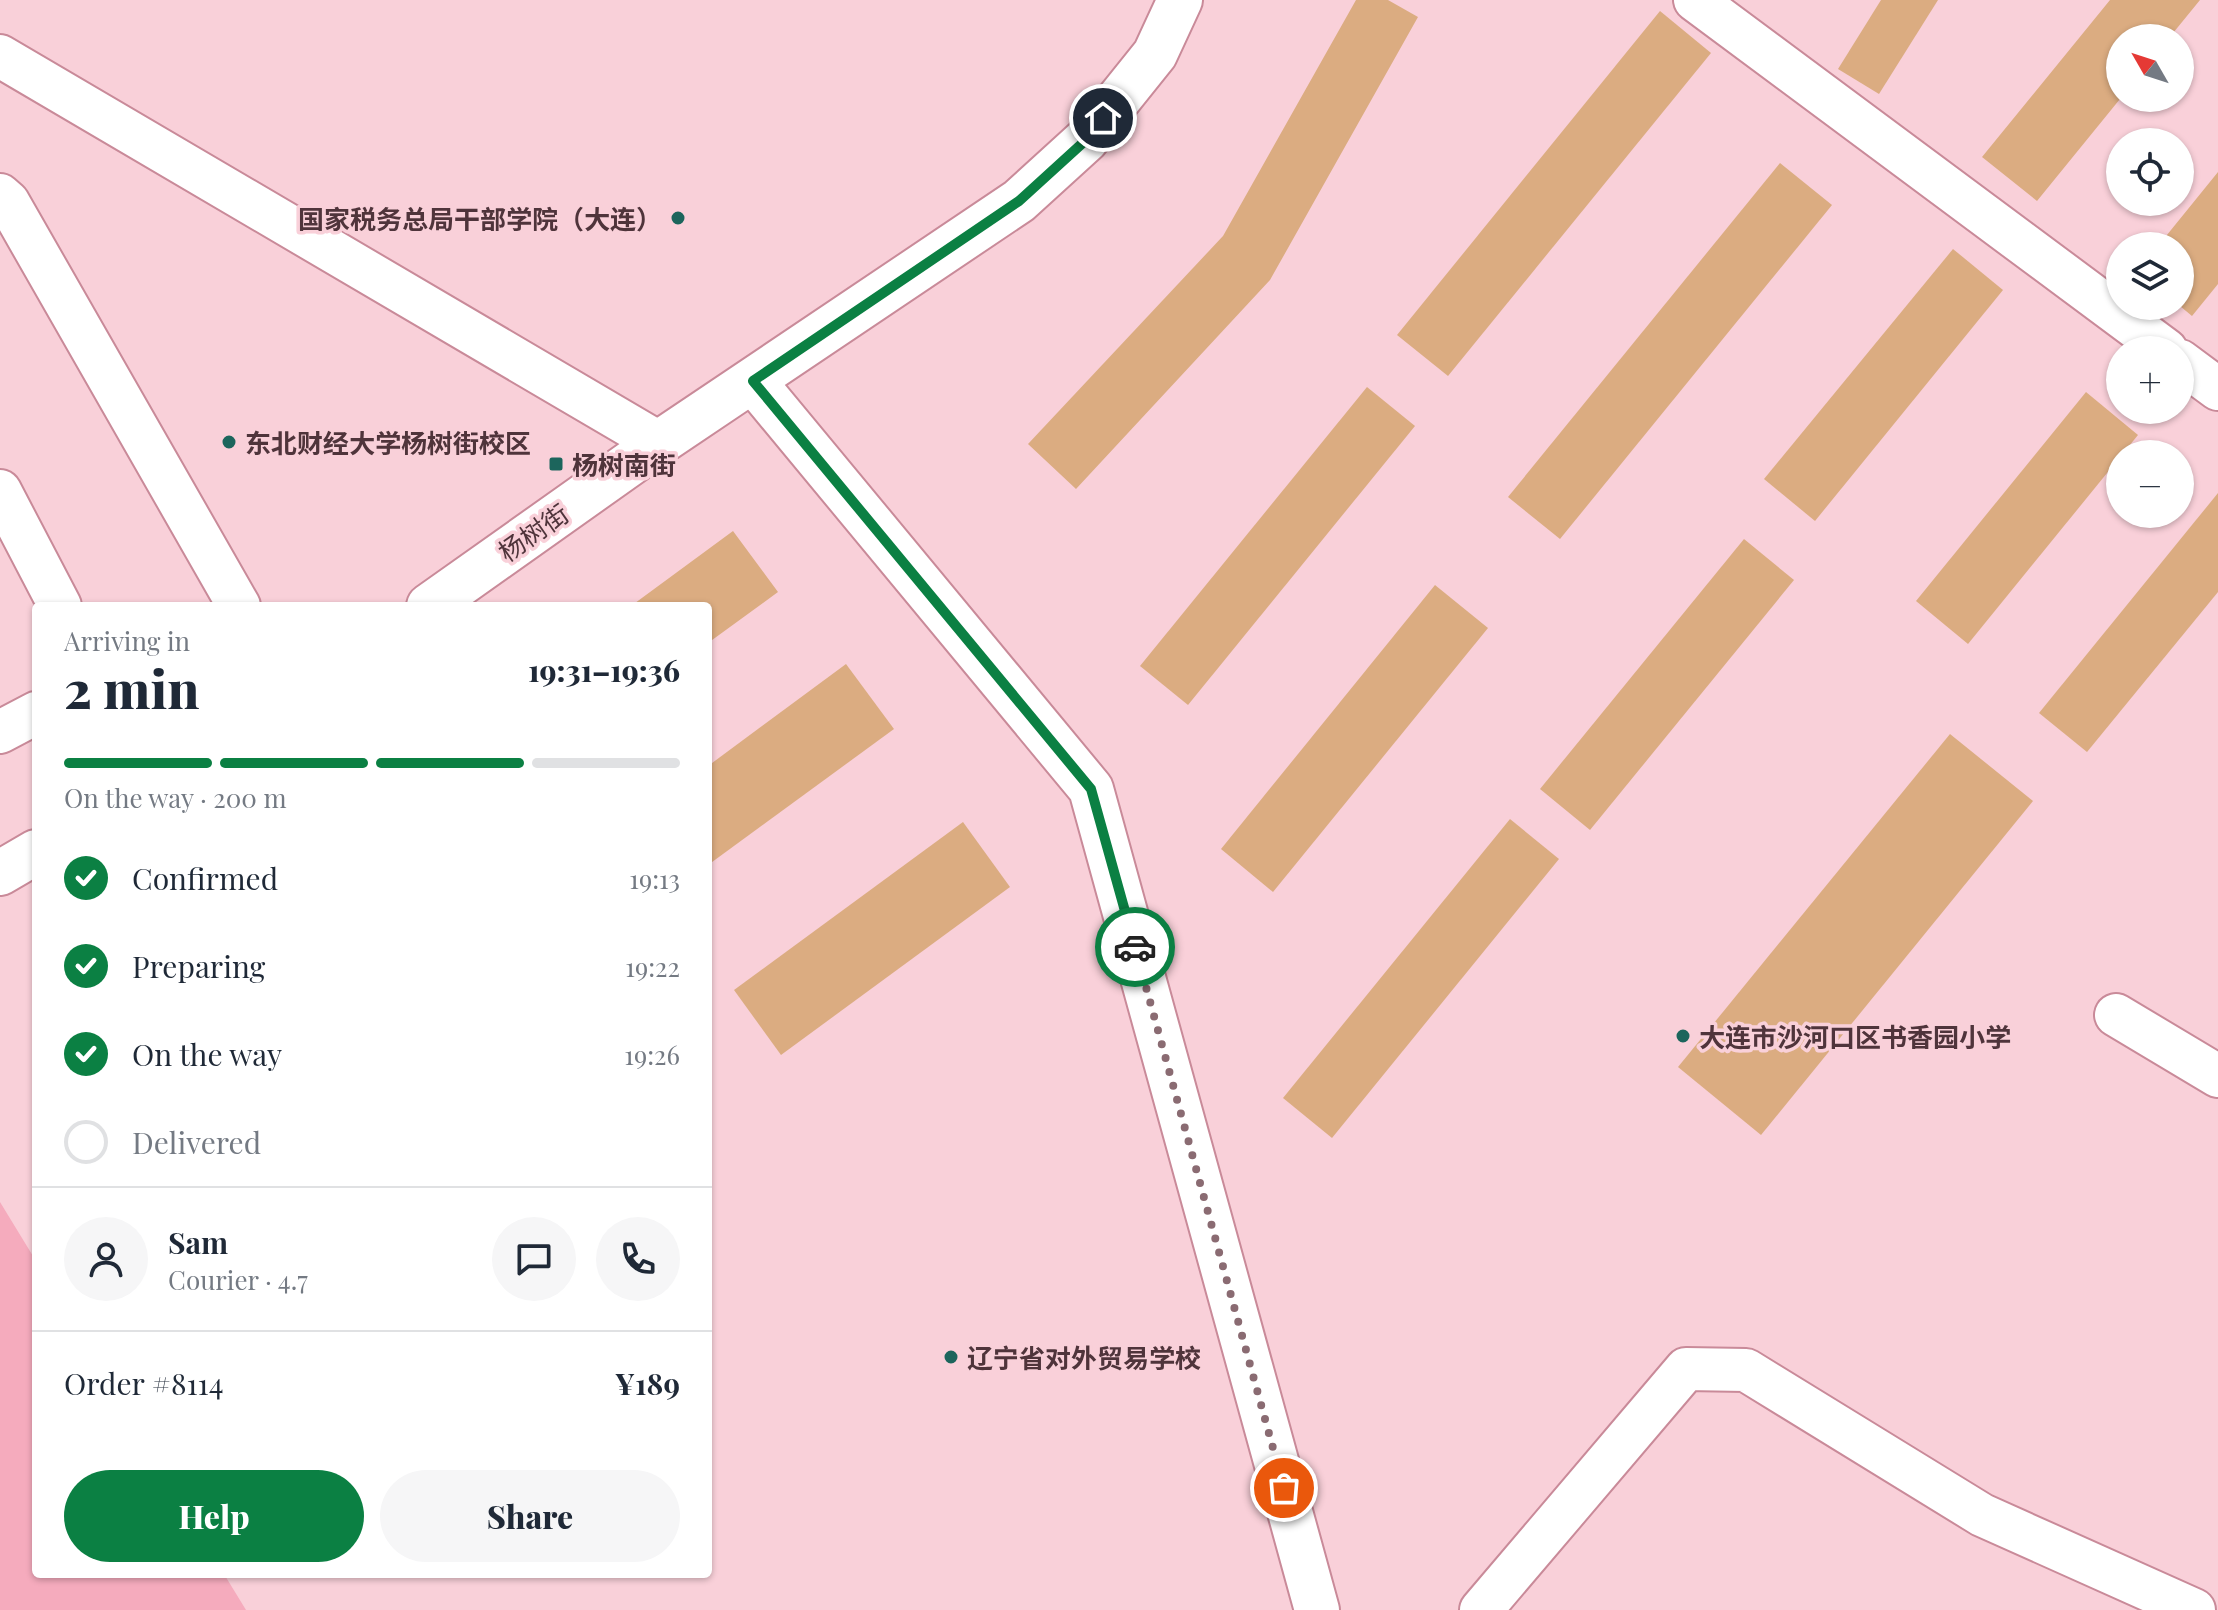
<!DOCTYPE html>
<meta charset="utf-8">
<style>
:root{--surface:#fff;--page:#f6f6f7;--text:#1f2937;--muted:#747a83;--line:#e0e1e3;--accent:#0b8043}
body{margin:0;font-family:"Playfair Display","Noto Sans SC",serif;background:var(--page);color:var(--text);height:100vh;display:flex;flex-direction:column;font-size:30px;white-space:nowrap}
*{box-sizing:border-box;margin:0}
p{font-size:26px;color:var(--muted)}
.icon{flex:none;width:44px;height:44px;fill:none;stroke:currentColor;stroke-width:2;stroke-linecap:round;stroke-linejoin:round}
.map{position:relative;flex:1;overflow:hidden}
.panel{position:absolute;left:32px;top:602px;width:680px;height:976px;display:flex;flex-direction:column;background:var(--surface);border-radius:8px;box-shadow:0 2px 6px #0004}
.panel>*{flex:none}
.needle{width:52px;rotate:309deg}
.controls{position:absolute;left:2106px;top:24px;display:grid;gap:16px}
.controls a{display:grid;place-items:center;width:88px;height:88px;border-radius:50%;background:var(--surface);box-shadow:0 2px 6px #0004;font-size:40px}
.pin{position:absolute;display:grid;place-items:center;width:68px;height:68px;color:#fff;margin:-34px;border:4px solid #fff;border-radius:50%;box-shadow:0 2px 8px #0007}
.courier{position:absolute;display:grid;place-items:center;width:80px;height:80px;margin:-40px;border:6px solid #0b8043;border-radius:50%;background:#fff;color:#222;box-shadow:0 2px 10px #0007}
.overview em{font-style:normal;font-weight:800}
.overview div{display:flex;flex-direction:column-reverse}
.overview{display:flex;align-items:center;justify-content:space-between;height:136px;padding:0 32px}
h1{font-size:52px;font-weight:800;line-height:60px}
.bar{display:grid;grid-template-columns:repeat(4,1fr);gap:12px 8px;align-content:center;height:96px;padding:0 32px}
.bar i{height:10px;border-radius:6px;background:var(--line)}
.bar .selected{background:var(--accent)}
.bar p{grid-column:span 4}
.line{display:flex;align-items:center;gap:20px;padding:0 32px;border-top:2px solid var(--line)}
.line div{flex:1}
.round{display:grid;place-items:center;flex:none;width:84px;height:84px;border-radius:42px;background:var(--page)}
ol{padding:0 32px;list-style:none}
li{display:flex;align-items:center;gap:24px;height:88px}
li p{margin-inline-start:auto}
li .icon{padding:8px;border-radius:50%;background:var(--accent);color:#fff;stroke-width:4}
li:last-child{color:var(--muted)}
li i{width:44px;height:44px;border:4px solid var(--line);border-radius:50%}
.action{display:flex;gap:16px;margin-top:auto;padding:16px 32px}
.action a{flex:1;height:92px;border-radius:48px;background:var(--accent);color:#fff;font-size:32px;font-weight:800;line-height:92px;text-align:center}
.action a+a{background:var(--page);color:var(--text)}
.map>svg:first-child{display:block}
.green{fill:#f5abbd}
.building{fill:#dbac81}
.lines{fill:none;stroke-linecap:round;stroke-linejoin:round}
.street-casing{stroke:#c98a99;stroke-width:46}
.secondary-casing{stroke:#c98a99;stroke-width:48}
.street{stroke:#fff;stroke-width:42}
.secondary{stroke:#fff;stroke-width:44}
.done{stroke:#8a6b72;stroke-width:8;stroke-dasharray:0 14.4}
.route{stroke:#0b8043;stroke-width:10}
.poi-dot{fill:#1c655c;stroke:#f9d0d9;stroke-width:3}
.labels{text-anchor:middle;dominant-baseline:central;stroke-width:7;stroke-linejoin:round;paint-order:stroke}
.poi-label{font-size:26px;font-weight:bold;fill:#4f343b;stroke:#f9d0d9;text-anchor:start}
.street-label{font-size:26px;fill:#4f343b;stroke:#f9d0d9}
</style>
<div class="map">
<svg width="2218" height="1610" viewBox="0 0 2218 1610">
<rect width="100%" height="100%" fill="#f9d0d9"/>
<!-- green -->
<path class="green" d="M0,1202L36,1261V1574H224L246,1610H0Z"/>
<!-- building -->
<g class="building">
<path d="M1356,0H1388L1418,17L1270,280L1076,489L1028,444L1223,236Z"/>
<path d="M1881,0H1938L1879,94L1838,69Z"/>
<path d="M2110,0H2200L2169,38H2120V99L2037,201L1982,157Z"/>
<path d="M1660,11L1711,53L1448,376L1397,335Z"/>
<path d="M1780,163L1832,205L1560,539L1508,497Z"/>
<path d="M2218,172V284L2192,316L2180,306V246H2158Z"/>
<path d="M1953,249L2003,290L1815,521L1764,479Z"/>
<path d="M1367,387L1415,426L1188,705L1140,666Z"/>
<path d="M2086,392L2138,435L1968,644L1916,601Z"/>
<path d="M2218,493V592L2087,752L2039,713Z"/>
<path d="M733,531L778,592L708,643V606H631Z"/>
<path d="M1744,539L1794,580L1590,830L1540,789Z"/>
<path d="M1435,585L1488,628L1273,892L1221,849Z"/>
<path d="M846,664L894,729L708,865V766Z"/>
<path d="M1950,734L2033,801L1761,1135L1678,1067Z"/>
<path d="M1510,819L1559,859L1332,1138L1283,1098Z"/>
<path d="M963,822L1010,887L781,1055L734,990Z"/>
</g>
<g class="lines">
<defs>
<g id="street">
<path d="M1695,0L2166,350"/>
<path d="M0,56L659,443"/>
<path d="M0,195L8,202L239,606"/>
<path d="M2180,361L2218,389"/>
<path d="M0,491L60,606"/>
<path d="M0,732L36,713"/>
<path d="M2116,1015L2218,1076"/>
<path d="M1481,1610L1686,1369L1746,1370L1982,1515L2194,1610"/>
</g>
<g id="secondary">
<path d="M753,381L1091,789L1317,1610"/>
<path d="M429,606L659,443L1019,201L1086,140L1155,54L1180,0"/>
<path d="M0,873L36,852"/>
</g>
</defs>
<!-- street casing -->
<use href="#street" class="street-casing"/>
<!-- secondary casing -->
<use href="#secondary" class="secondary-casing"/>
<!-- street -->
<use href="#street" class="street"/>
<!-- secondary -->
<use href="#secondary" class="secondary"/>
</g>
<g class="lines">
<!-- done -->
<path class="done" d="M1135,947L1284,1488"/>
<!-- route -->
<path class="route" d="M1103,118L1086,140L1019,201L753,381L1091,789L1135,947"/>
</g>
<!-- markers -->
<g class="poi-dot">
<circle cx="678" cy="218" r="8"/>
<circle cx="229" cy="442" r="8"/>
<rect x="548" y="456" width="16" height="16" rx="4"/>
<circle cx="1683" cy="1036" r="8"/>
<circle cx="951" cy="1357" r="8"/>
</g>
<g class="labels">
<!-- poi labels -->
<g class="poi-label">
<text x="662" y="218" text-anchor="end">国家税务总局干部学院（大连）</text>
<text x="245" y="442">东北财经大学杨树街校区</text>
<text x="572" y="464">杨树南街</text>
<text x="1699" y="1036">大连市沙河口区书香园小学</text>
<text x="967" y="1357">辽宁省对外贸易学校</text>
</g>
<!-- street labels -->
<g class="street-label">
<text transform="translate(533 532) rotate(-35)">杨树街</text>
</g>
</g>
</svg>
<div class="controls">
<a><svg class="needle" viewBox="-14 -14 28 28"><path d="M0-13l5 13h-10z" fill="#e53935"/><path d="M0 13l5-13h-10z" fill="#747a83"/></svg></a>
<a><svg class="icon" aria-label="locate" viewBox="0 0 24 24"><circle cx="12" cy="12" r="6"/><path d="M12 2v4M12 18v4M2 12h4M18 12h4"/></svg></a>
<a><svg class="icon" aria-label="layers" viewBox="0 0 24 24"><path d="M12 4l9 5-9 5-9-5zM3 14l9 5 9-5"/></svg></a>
<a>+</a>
<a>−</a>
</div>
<div class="pin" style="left:1284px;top:1488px;background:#ea580c"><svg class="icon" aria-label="bag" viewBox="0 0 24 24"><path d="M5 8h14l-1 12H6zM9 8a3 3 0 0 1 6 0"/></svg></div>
<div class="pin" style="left:1103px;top:118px;background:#1f2937"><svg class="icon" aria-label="home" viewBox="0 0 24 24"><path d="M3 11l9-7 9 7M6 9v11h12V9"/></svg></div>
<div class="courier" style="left:1135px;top:947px"><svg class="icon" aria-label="car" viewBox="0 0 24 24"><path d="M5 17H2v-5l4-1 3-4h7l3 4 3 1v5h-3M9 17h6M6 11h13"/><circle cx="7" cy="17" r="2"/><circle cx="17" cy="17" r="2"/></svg></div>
<section class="panel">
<div class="overview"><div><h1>2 min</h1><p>Arriving in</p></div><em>19:31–19:36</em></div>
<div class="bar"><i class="selected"></i><i class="selected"></i><i class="selected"></i><i></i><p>On the way · 200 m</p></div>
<ol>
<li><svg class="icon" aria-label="check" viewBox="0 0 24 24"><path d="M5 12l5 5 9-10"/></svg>Confirmed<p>19:13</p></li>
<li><svg class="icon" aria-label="check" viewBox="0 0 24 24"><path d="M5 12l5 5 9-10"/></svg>Preparing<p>19:22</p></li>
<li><svg class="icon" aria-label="check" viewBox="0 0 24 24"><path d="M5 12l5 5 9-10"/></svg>On the way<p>19:26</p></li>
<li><i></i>Delivered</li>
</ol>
<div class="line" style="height:144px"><a class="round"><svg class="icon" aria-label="person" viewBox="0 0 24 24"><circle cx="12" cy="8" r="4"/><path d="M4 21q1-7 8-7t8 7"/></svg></a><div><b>Sam</b><p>Courier · 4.7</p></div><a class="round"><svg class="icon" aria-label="chat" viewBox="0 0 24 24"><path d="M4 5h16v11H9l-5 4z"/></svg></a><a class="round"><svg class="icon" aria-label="phone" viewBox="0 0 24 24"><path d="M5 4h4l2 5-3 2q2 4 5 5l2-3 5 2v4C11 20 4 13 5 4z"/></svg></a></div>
<div class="line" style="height:104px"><div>Order #8114</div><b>¥189</b></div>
<div class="action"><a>Help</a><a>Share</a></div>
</section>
</div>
